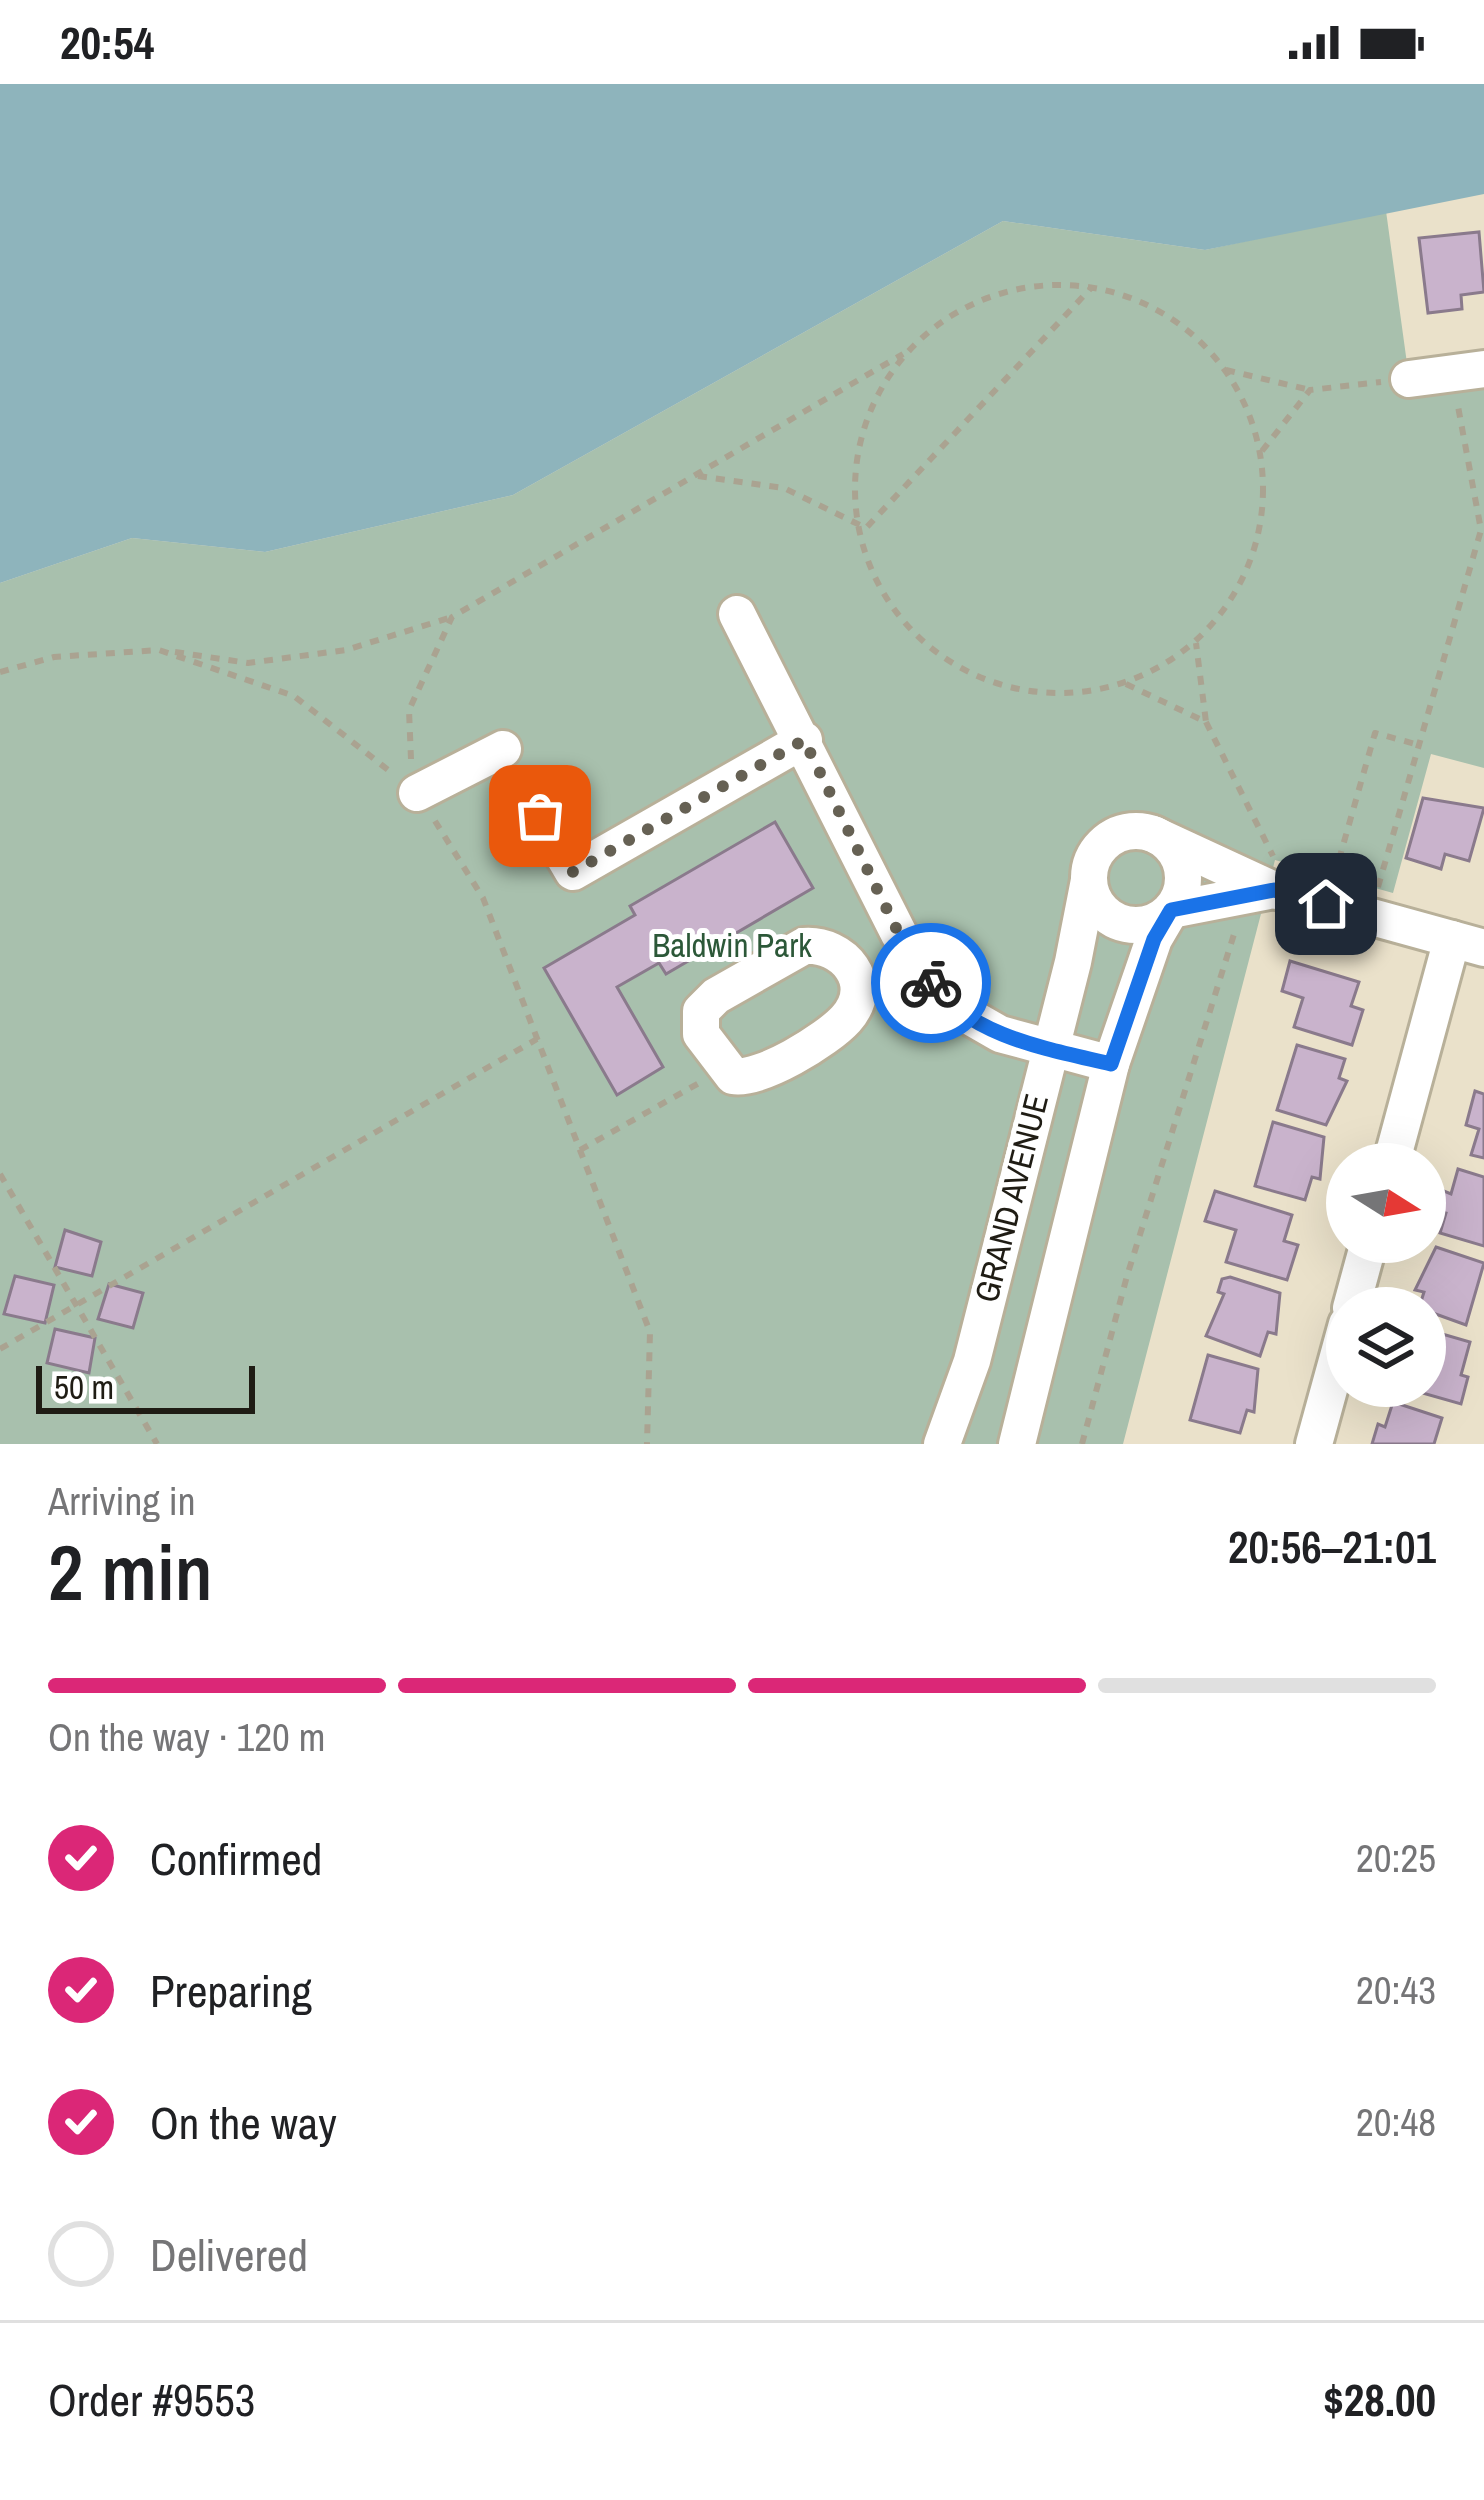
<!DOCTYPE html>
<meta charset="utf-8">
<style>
:root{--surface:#fff;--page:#f6f6f6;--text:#202124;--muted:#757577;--line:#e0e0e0;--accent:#db2777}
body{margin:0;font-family:"Archivo Narrow",sans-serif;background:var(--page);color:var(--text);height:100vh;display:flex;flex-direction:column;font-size:45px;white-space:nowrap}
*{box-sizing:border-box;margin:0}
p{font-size:39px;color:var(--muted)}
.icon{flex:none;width:66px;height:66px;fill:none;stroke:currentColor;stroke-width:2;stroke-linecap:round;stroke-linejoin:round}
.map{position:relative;height:1360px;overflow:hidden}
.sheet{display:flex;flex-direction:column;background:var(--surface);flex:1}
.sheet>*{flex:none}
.needle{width:78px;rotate:101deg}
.controls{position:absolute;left:1326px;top:1059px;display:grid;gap:24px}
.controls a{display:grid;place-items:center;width:120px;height:120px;border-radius:50%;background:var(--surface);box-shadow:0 12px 48px #0002;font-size:60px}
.scale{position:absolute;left:36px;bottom:30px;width:219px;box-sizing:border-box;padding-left:12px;border:6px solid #1f1c14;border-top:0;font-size:33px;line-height:42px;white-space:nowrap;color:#1f1c14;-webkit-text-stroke:9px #fff;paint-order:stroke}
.pin{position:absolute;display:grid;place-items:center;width:102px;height:102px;color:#fff;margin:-51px;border-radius:24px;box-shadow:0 6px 18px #0006}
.courier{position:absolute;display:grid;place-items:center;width:120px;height:120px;margin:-60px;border:9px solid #1a73e8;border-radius:50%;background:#fff;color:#222;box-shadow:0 3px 15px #0007}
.head em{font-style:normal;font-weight:600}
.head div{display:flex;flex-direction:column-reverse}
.head{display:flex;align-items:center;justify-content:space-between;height:204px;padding:0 48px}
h1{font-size:78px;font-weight:600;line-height:90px}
.bar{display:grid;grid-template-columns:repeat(4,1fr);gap:18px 12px;align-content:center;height:144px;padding:0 48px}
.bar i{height:15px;border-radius:9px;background:var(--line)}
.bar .active{background:var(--accent)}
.bar p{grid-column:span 4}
.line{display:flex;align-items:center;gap:30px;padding:0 48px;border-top:3px solid var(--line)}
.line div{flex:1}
ol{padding:0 48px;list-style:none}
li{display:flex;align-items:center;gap:36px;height:132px}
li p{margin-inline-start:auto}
li .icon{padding:12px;border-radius:50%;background:var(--accent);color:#fff;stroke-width:4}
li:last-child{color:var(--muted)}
li i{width:66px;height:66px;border:6px solid var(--line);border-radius:50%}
.status{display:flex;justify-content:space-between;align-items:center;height:84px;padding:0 60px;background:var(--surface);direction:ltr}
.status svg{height:33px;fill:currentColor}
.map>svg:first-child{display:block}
.green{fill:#a8c0ad}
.water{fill:#8eb4bc}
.building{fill:#c9b3cc;stroke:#8a7a8c;stroke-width:3}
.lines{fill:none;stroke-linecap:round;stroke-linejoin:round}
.minor-casing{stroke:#b8b099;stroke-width:42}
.path{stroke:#aaa391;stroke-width:6;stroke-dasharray:9 9;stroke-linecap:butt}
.minor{stroke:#fff;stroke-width:36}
.done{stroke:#666154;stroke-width:12;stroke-dasharray:0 21.6}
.route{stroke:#1a73e8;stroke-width:15}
.labels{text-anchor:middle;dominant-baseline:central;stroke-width:10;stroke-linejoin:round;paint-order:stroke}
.park-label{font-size:33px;fill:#2c5838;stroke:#fff}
.street-label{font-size:33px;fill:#1f1c14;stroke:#fff}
</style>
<div class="status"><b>20:54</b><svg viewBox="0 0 49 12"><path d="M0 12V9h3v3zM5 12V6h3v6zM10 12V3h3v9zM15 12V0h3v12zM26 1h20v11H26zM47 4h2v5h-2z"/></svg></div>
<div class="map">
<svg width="1484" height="1360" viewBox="0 0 1484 1360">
<rect width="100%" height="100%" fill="#eae1ca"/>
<!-- green -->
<path class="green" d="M1386,127L1409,294L1484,285V684L1431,670L1393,809L1275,776L1123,1360H0V499L132,454L265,468L513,411L1003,137L1205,166Z"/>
<!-- water -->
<path class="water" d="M0,0H1484V110L1205,166L1003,137L513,411L265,468L132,454L0,499Z"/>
<!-- building -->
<g class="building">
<path d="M1479,148L1484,208L1461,211L1462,225L1428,229L1419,154Z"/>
<path d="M1423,714L1484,724L1469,777L1445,770L1441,785L1406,774Z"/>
<path d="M775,738L813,804L666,890L659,879L617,903L663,983L617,1011L544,884L635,831L630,822Z"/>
<path d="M1290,877L1359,898L1351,922L1363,926L1352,961L1294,943L1303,914L1282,907Z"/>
<path d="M1297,961L1345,975L1339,994L1347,997L1326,1041L1277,1026Z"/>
<path d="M1475,1007L1484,1010V1074L1471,1071L1479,1045L1466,1041Z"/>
<path d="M1273,1038L1324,1053L1320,1095L1312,1093L1305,1116L1255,1102Z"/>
<path d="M1458,1085L1484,1093V1162L1440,1149L1446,1129L1438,1127L1444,1107L1451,1110Z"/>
<path d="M1215,1107L1292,1131L1284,1157L1298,1161L1287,1196L1226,1178L1236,1146L1205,1137Z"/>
<path d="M65,1146L101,1158L92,1192L55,1183Z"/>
<path d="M1436,1163L1484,1179L1466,1241L1419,1224L1424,1208L1415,1206Z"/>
<path d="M15,1192L54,1201L45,1239L4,1230Z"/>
<path d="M1230,1193L1280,1209L1276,1250L1268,1248L1260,1272L1206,1252L1224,1210L1218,1208L1222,1195Z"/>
<path d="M109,1200L143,1209L133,1244L98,1235Z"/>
<path d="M55,1245L95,1254L89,1289L47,1279Z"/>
<path d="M1425,1245L1470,1258L1461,1291L1468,1293L1461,1320L1405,1304L1425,1302Z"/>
<path d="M1208,1271L1258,1285L1254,1328L1247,1326L1240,1349L1190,1336Z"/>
<path d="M1393,1318L1442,1334L1434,1360H1372L1378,1340L1385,1343Z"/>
</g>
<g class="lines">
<defs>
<g id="minor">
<path d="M1409,295L1484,285"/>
<path d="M737,530L899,850L946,919L1000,950L1111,980"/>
<path d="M417,709L503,665"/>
<path d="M540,732L573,788L804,656"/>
<circle cx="1136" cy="794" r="47"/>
<path d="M1153,750L1274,806L1484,864"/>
<path d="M804,862C843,859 878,899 846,935C827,956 760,997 733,992L701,950V927L716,912Z"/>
<path d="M1391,1080L1452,855"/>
<path d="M1351,1224L1369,1158"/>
<path d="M942,1360L972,1277L1073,878L1089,796"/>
<path d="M1017,1360L1111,980L1154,855L1171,826L1274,806"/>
<path d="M1314,1360L1347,1240"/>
</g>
</defs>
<!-- minor casing -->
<use href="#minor" class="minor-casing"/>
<!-- path -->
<g class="path">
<circle cx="1059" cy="405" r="204"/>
<path d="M1226,286L1310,306"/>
<path d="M1262,367L1310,306L1381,298"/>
<path d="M698,392L784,404L866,444L1092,203"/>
<path d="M175,568L248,579L346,566L452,533"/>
<path d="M0,588L54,573L159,566L294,612L392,689"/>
<path d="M1126,600L1206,638L1196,559"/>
<path d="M1206,638L1273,772"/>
<path d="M411,675L409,626L452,533L903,270"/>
<path d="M435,737L483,814L650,1248L647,1360"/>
<path d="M1334,793L1375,649L1419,661"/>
<path d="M1378,803L1481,446L1457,317"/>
<path d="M580,1066L699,999"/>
<path d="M0,1090L157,1360"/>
<path d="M0,1265L537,955"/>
<path d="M1082,1360L1127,1192L1235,847"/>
</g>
<!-- minor -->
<use href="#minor" class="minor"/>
</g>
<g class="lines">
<!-- done -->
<path class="done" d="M540,732L573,788L804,656L899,850L931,899"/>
<!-- route -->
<path class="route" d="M931,899C972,953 1048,965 1111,980L1154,855L1171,826L1274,806L1326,820"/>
</g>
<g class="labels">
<!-- park labels -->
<g class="park-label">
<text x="732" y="861">Baldwin Park</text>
</g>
<!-- street labels -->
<g class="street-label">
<text transform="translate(1011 1114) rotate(-76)">GRAND AVENUE</text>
</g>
</g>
</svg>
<div class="controls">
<a><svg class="needle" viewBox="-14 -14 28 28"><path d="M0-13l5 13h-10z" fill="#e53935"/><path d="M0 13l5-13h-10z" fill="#757577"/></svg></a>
<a><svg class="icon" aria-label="layers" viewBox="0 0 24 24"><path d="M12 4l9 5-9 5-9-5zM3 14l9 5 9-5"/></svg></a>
</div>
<div class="scale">50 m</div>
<div class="pin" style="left:540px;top:732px;background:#ea580c"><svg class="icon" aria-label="bag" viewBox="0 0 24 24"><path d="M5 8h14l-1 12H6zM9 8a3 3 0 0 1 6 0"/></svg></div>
<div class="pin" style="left:1326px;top:820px;background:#1f2937"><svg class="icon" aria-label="home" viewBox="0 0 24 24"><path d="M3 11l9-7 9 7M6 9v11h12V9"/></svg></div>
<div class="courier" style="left:931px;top:899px"><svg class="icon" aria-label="bike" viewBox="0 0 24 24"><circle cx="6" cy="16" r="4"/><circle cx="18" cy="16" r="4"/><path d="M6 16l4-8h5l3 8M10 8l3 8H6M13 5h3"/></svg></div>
</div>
<section class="sheet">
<div class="head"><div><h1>2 min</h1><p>Arriving in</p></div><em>20:56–21:01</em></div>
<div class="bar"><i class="active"></i><i class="active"></i><i class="active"></i><i></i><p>On the way · 120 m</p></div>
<ol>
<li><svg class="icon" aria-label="check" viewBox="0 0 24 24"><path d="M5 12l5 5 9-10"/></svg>Confirmed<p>20:25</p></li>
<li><svg class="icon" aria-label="check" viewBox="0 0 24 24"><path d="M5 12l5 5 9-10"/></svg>Preparing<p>20:43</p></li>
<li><svg class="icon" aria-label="check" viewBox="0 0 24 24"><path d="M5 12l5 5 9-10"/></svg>On the way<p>20:48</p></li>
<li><i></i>Delivered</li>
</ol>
<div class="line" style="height:156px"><div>Order #9553</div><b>$28.00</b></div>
</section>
